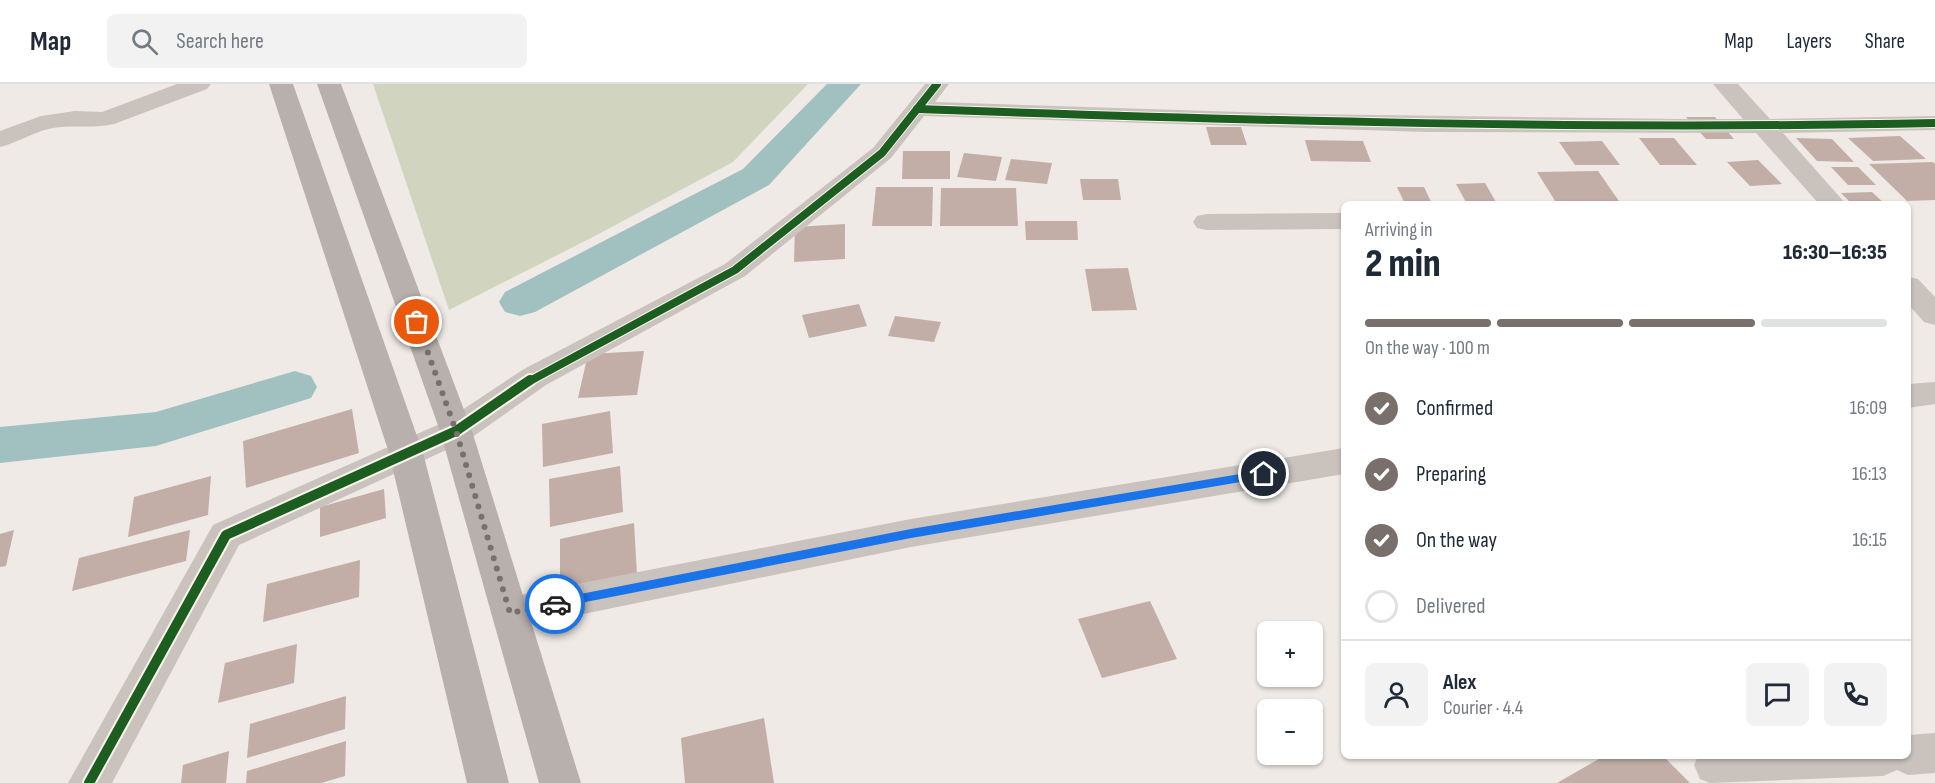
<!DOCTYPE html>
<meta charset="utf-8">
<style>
:root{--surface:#fff;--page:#f2f2f3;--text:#1f2937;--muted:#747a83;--line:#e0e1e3;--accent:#79706c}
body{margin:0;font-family:"Sofia Sans Condensed",sans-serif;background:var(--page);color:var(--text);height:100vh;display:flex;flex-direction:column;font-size:22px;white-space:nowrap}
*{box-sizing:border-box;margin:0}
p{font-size:20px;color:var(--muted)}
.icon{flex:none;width:33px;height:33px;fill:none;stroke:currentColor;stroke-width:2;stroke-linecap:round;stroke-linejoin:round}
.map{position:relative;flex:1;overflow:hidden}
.details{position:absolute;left:1341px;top:117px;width:570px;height:558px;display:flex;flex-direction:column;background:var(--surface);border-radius:9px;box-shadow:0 2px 4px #0004}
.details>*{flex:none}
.controls{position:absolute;left:1257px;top:537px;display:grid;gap:12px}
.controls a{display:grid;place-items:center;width:66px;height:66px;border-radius:9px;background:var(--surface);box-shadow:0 2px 4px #0004;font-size:30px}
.pin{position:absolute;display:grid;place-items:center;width:51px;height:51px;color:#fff;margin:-26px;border:3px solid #fff;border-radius:50%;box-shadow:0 2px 6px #0007}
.courier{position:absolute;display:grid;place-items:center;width:60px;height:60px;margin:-30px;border:4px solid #1a73e8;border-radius:50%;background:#fff;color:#222;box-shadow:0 2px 8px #0007}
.overview em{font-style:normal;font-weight:800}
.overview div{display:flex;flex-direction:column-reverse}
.overview{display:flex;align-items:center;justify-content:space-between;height:102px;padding:0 24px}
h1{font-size:39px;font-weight:800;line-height:45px}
.bar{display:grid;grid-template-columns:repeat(4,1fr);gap:9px 6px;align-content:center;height:72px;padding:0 24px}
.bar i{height:8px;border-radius:4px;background:var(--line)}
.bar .on{background:var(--accent)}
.bar p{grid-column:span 4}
.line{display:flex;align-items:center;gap:15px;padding:0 24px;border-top:2px solid var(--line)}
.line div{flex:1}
.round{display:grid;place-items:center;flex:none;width:63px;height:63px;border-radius:9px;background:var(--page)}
ol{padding:0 24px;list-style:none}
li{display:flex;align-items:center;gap:18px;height:66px}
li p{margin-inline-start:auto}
li .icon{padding:6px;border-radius:50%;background:var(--accent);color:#fff;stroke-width:4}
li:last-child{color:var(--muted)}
li i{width:33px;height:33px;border:3px solid var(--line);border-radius:50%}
header{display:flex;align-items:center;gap:36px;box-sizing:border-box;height:84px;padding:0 30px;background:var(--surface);border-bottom:2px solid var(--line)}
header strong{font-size:28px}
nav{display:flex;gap:33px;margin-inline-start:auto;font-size:21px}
.search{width:420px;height:54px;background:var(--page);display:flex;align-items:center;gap:15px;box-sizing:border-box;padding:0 21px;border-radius:9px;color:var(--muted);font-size:22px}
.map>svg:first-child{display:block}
.green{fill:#d1d5bf}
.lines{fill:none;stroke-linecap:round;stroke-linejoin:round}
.canal{fill:#a1c1c0;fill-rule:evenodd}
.building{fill:#c2aea7}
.minor{fill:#c9c2bd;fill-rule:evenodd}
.major{fill:#b8b0ac;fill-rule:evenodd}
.cycleway-far1-casing{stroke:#faf4ed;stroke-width:10}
.cycleway-casing{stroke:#faf4ed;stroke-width:14}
.cycleway-far1{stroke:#1b5e20;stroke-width:8}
.cycleway{stroke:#1b5e20;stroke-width:10}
.route{fill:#1a73e8}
.done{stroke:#79706c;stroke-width:6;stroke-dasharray:0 10.8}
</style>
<header>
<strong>Map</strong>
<div class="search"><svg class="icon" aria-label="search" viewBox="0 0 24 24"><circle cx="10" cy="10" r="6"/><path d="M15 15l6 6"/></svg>Search here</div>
<nav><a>Map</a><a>Layers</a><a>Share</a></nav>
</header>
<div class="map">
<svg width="1935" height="699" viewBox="0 0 1935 699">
<rect width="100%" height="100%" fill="#efeae5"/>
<!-- green -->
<path class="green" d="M373,0H808L733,78L593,153L449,226Z"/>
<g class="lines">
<!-- canal -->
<g class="canal">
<path d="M827,0H861L769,101L535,228L520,232L505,228L499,218L505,208L743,85Z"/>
<path d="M295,287L311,292L317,303L311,314L156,362L0,379V343L156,328Z"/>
</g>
</g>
<!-- building -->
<g class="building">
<path d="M1686,33H1715L1734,55H1706Z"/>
<path d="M1206,43H1241L1247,61H1211Z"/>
<path d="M1900,52L1926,75L1873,77L1848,54Z"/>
<path d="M1639,54H1674L1697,81H1660Z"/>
<path d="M1796,54L1832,55L1854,78L1817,77Z"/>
<path d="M1305,56L1363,57L1371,78L1311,77Z"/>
<path d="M1602,57L1620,81H1575L1559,58Z"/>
<path d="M903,67H950V95H902Z"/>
<path d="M964,69L1002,73L996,97L957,93Z"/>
<path d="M1011,75L1052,79L1047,100L1005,96Z"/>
<path d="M1758,76L1782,100L1750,102L1727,78Z"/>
<path d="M1933,78L1935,80V116L1907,117L1869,80Z"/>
<path d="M1831,83H1858L1876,101H1848Z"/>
<path d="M1598,87L1621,120H1557L1537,88Z"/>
<path d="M1080,95H1118L1121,116H1083Z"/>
<path d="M1485,99L1497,120H1467L1456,100Z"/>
<path d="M876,103H933L932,142H872Z"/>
<path d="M1397,103H1424L1432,120H1405Z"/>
<path d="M941,104H1016L1018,142H940Z"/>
<path d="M1872,108L1885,120H1852L1841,109Z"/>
<path d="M1025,137H1077L1078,156H1026Z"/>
<path d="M845,140V175L794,178L795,143Z"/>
<path d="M1128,184L1137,226L1092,227L1085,185Z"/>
<path d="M859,220L867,242L809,254L802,231Z"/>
<path d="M895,232L941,238L934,258L888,252Z"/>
<path d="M644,267L637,311L578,314L588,270Z"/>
<path d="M352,325L359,369L246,404L243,357Z"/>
<path d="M610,327L613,369L543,383L542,340Z"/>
<path d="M620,382L623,428L550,443L549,395Z"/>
<path d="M211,392L208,431L128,453L134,413Z"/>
<path d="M384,405L386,434L320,453V423Z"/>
<path d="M634,439L637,491L560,507V455Z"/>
<path d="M14,446L6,482L0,483V450Z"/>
<path d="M190,446L186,477L72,507L79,474Z"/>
<path d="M360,476L359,513L263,538L267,500Z"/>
<path d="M1150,517L1177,575L1102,594L1078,535Z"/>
<path d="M297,560L294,599L218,619L225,579Z"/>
<path d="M346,612L345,645L247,674L250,640Z"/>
<path d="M764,634L774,699H685L681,654Z"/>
<path d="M346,657L345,692L321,699H246L247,687Z"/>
<path d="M229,667L226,699H181L183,681Z"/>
<path d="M1604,672H1663L1690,699H1557Z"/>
</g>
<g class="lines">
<!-- minor -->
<g class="minor">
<path d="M177,0H211L207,5L114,40C93,45 70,40 48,45C32,49 17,59 0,63V47L41,32L75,27L102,28Z"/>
<path d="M925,0H949L935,18L1299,30L1681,35H1743L1713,0H1738L1770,35L1935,32V46L1783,49L1846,120H1819L1756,49L1426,48L924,32L891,74L745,192L546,301L468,356L239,461L112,699H68L213,441L444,338L524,285L725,180L873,64Z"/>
<path d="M1344,129V145L1207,146L1197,144L1193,138L1197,132L1207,130Z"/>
<path d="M1908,193L1918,195L1935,213V241L1924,238L1908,220Z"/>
<path d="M1935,298V320L1908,324V300Z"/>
<path d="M1344,364V390L911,463L510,545L497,540L491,529L497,518L510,513L911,435Z"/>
<path d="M1935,649V689L1908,691L1897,686L1883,692L1710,699L1700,695L1694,681L1698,672H1908V651Z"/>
</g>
<!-- major -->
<g class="major">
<path d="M269,0H293L423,369L509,699H467L389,369Z"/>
<path d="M317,0H341L472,347L581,699H539L440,347Z"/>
</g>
<defs>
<g id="cycleway-far1">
<path d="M917,25C1256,37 1595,46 1935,39"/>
<path d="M528,298L735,186L882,69L937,0"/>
</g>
<path id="cycleway" d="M89,699L226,451L456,347L530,296"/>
</defs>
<!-- cycleway-far1 casing -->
<use href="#cycleway-far1" class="cycleway-far1-casing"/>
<!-- cycleway casing -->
<use href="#cycleway" class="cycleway-casing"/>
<!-- cycleway-far1 -->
<use href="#cycleway-far1" class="cycleway-far1"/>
<!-- cycleway -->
<use href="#cycleway" class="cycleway"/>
</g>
<!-- route -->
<path class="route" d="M1264,386L1269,390L1264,394L911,454L555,524L550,520L555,515L911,445Z"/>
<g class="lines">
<!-- done -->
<path class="done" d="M417,238L456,347L510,529L555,520"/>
</g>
</svg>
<div class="controls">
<a>+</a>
<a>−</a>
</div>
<div class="pin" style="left:417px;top:238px;background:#ea580c"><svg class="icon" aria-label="bag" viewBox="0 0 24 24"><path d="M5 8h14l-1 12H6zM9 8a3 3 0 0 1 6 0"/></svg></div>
<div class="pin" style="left:1264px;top:390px;background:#1f2937"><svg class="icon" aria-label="home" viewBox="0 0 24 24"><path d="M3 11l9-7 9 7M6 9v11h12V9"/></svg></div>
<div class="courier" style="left:555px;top:520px"><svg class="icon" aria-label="car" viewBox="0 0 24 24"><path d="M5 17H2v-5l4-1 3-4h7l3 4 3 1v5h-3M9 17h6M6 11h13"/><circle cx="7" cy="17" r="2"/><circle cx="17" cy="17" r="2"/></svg></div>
<section class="details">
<div class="overview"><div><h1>2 min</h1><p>Arriving in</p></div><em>16:30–16:35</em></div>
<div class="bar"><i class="on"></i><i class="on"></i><i class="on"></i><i></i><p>On the way · 100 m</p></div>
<ol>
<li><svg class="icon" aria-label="check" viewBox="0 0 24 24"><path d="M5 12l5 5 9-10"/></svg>Confirmed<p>16:09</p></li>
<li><svg class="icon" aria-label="check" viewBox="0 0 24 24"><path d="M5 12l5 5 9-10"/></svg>Preparing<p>16:13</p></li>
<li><svg class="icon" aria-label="check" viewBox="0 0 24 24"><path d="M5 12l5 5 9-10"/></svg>On the way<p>16:15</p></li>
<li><i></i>Delivered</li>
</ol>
<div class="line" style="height:108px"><a class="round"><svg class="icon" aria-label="person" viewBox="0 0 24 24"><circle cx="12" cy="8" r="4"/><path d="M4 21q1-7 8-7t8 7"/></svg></a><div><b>Alex</b><p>Courier · 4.4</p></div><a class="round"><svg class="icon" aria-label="chat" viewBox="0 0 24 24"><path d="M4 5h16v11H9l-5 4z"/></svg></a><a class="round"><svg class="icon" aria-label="phone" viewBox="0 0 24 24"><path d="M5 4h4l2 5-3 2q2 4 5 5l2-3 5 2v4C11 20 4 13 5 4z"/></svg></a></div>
</section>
</div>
